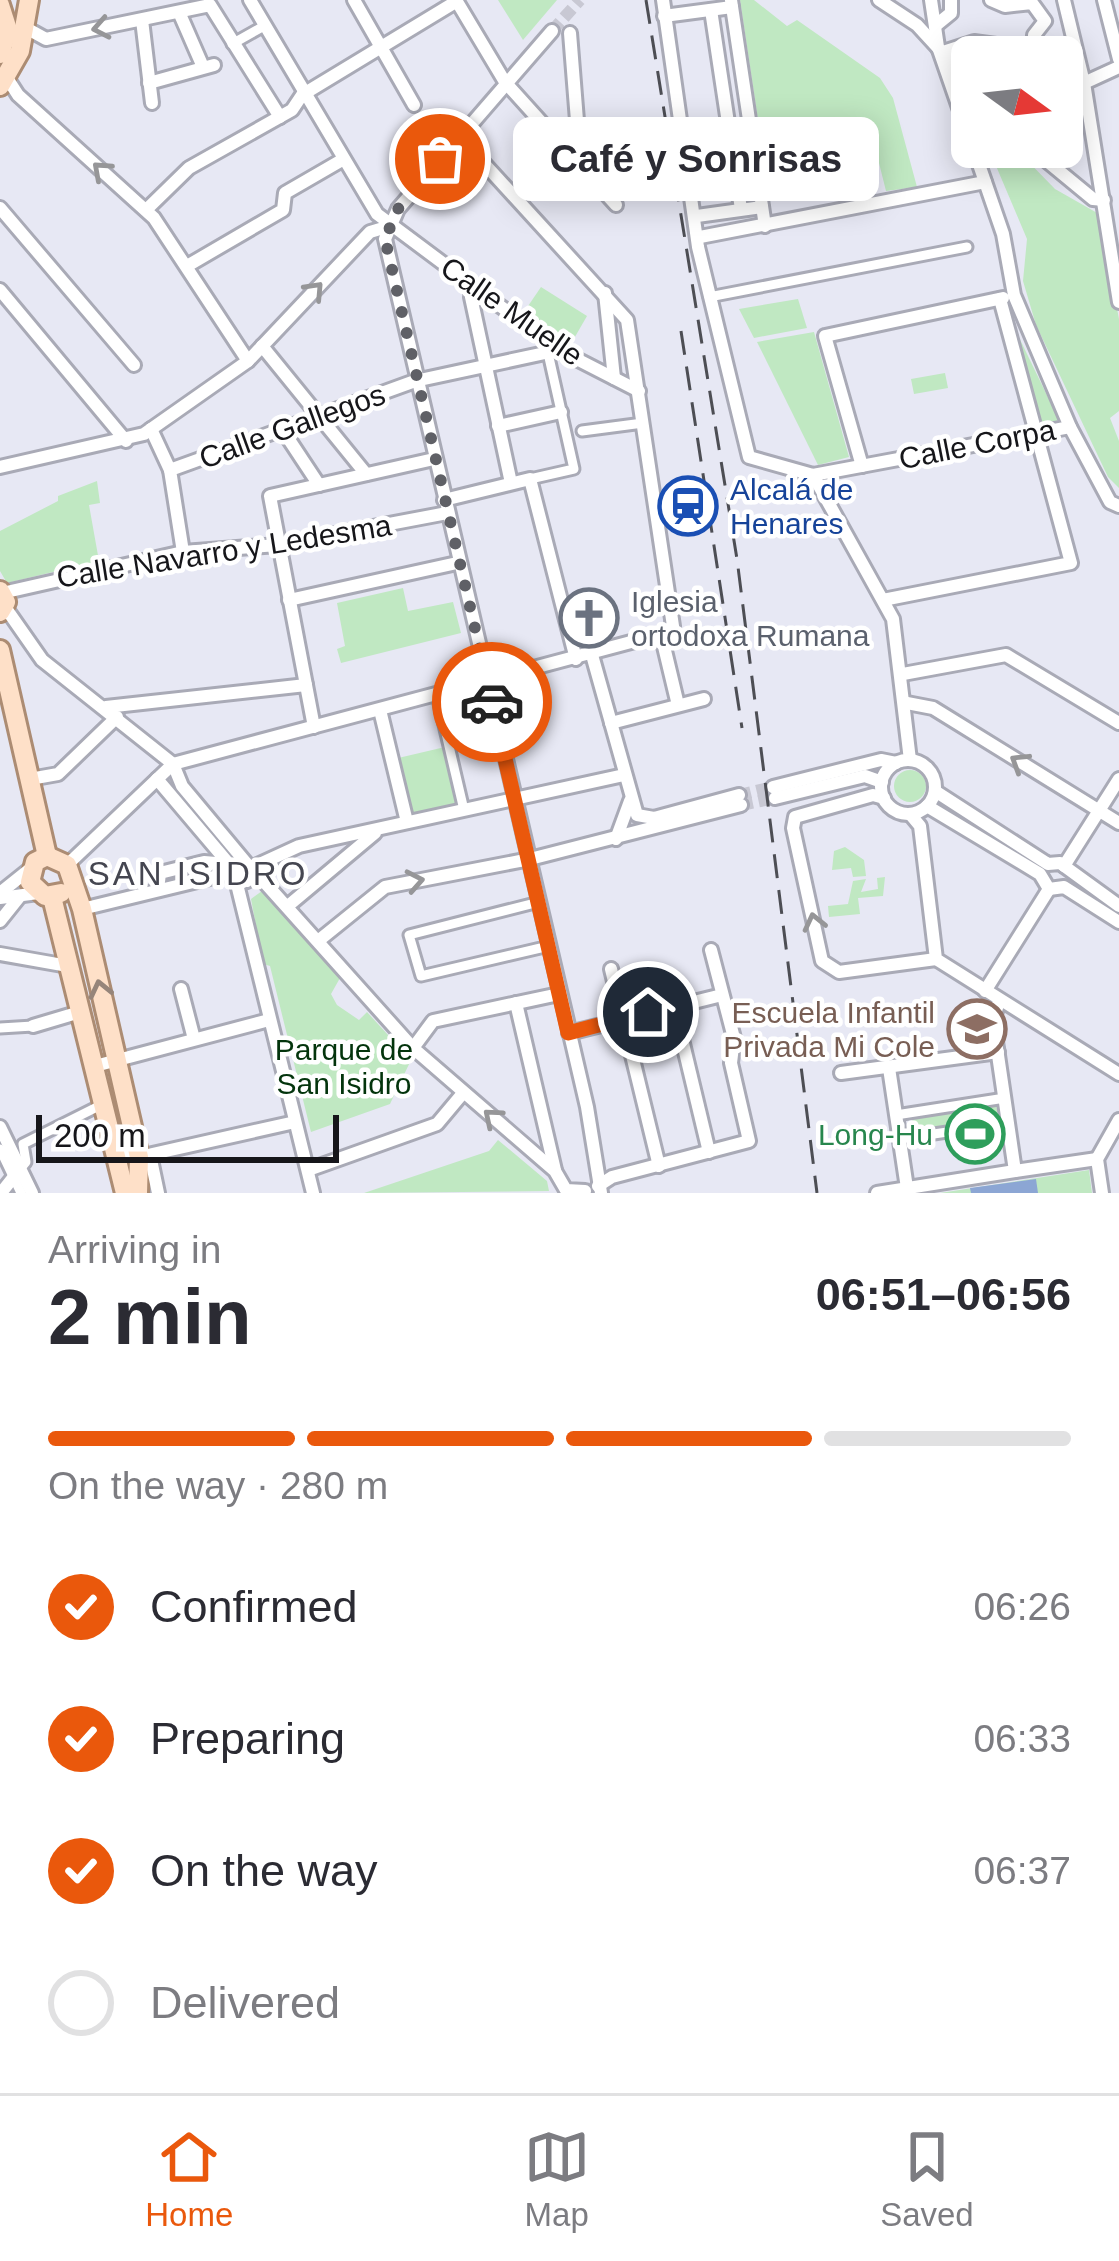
<!DOCTYPE html>
<meta charset="utf-8">
<style>
:root{--surface:#fff;--page:#f7f7f7;--text:#2b2b33;--muted:#7c7c81;--line:#e1e1e2;--accent:#ea580c}
body{margin:0;font-family:Arial,sans-serif;background:var(--page);color:var(--text);height:100vh;display:flex;flex-direction:column;font-size:45px;white-space:nowrap}
*{box-sizing:border-box;margin:0}
p{font-size:39px;color:var(--muted)}
.icon{flex:none;width:66px;height:66px;fill:none;stroke:currentColor;stroke-width:2;stroke-linecap:round;stroke-linejoin:round}
.map{position:relative;height:1193px;overflow:hidden}
.details{display:flex;flex-direction:column;background:var(--surface);flex:1}
.details>*{flex:none}
.needle{width:78px;rotate:105deg}
.controls{position:absolute;left:951px;top:36px;display:grid;gap:24px}
.controls a{display:grid;place-items:center;width:132px;height:132px;border-radius:18px;background:var(--surface);box-shadow:0 6px 30px #0003;font-size:60px}
.scale{position:absolute;left:36px;bottom:30px;width:303px;box-sizing:border-box;padding-left:12px;border:6px solid #16161a;border-top:0;font-size:33px;line-height:42px;white-space:nowrap;color:#16161a;-webkit-text-stroke:9px #fff;paint-order:stroke}
.pin{position:absolute;display:grid;place-items:center;width:102px;height:102px;color:#fff;margin:-51px;border:6px solid #fff;border-radius:50%;box-shadow:0 3px 12px #0007}
.courier{position:absolute;display:grid;place-items:center;width:120px;height:120px;margin:-60px;border:9px solid #ea580c;border-radius:50%;background:#fff;color:#222;box-shadow:0 3px 15px #0007}
.bubble{position:absolute;height:84px;border-radius:18px;background:var(--surface);box-shadow:0 6px 30px #0003;font-size:39px;font-weight:800;line-height:84px;text-align:center}
.head em{font-style:normal;font-weight:800}
.head div{display:flex;flex-direction:column-reverse}
.head{display:flex;align-items:center;justify-content:space-between;height:204px;padding:0 48px}
h1{font-size:78px;font-weight:800;line-height:90px}
.bar{display:grid;grid-template-columns:repeat(4,1fr);gap:18px 12px;align-content:center;height:144px;padding:0 48px}
.bar i{height:15px;border-radius:9px;background:var(--line)}
.bar .selected{background:var(--accent)}
.bar p{grid-column:span 4}
ol{padding:0 48px;list-style:none}
li{display:flex;align-items:center;gap:36px;height:132px}
li p{margin-inline-start:auto}
li .icon{padding:12px;border-radius:50%;background:var(--accent);color:#fff;stroke-width:4}
li:last-child{color:var(--muted)}
li i{width:66px;height:66px;border:6px solid var(--line);border-radius:50%}
.menu{display:flex;justify-content:space-around;align-items:center;height:168px;border-top:3px solid var(--line);background:var(--surface);font-size:33px;color:var(--muted)}
.menu a{display:grid;justify-items:center;gap:6px}
.menu .selected{color:var(--accent)}
.map>svg:first-child{display:block}
.green{fill:#c0e8c2}
.water{fill:#8ca6d4}
.lines{fill:none;stroke-linecap:round;stroke-linejoin:round}
.minor-tunnel{stroke:#c8c8d3;stroke-width:12;stroke-dasharray:12 6;stroke-linecap:butt}
.pedestrian-casing{stroke:#a9aab6;stroke-width:15}
.minor-casing{stroke:#a9aab6;stroke-width:18}
.primary-casing{stroke:#ac8c73;stroke-width:24}
.pedestrian{stroke:#fff;stroke-width:9}
.minor{stroke:#fff;stroke-width:12}
.primary{stroke:#fee0c8;stroke-width:18}
.rail{stroke:#4d4e54;stroke-width:3;stroke-dasharray:24 12;stroke-linecap:butt}
.oneway{stroke:#969698}
.oneway2{stroke:#96857a}
.done{stroke:#5f6066;stroke-width:12;stroke-dasharray:0 21.6}
.route{stroke:#ea580c;stroke-width:15}
.labels{text-anchor:middle;dominant-baseline:central;stroke-width:9;stroke-linejoin:round;paint-order:stroke}
.street-label{font-size:30px;fill:#16161a;stroke:#fff}
.transit-label{font-size:30px;fill:#164399;stroke:#fff;text-anchor:start}
.worship-label{font-size:30px;fill:#5b616d;stroke:#fff;text-anchor:start}
.education-label{font-size:30px;fill:#785e54;stroke:#fff;text-anchor:end}
.park-label{font-size:30px;fill:#03340c;stroke:#fff}
.leisure-label{font-size:30px;fill:#27864d;stroke:#fff;text-anchor:end}
.neighbourhood-label{font-size:33px;letter-spacing:3px;fill:#454650;stroke:#fff}
</style>
<div class="map">
<svg width="1119" height="1193" viewBox="0 0 1119 1193">
<rect width="100%" height="100%" fill="#e7e8f4"/>
<!-- green -->
<g class="green">
<path d="M498,0H557L523,40Z"/>
<path d="M740,0H754L787,26L797,20L880,78L893,98L917,187L886,191L877,155L766,173Z"/>
<path d="M988,147H1014L1055,189L1099,214L1119,319V411L1110,418L1119,441V488L1108,477L1036,325L1023,281L1027,239Z"/>
<path d="M541,287L587,316L572,342L524,312Z"/>
<path d="M798,299L807,328L754,338L739,309Z"/>
<path d="M1014,327L1058,418L1057,421L1039,423Z"/>
<path d="M814,332L849,457L818,465L757,342Z"/>
<path d="M945,373L948,388L914,394L911,379Z"/>
<path d="M97,481L100,503L89,505L99,561L7,583L0,571V531L58,501V496Z"/>
<path d="M403,588L408,611L453,602L461,633L341,663L337,649L345,646L337,603Z"/>
<path d="M445,747L457,805L407,816L394,759Z"/>
<circle cx="910" cy="786" r="16"/>
<path d="M845,847L864,860L866,876L853,877L851,868L832,870L834,851Z"/>
<path d="M885,877L883,896L858,898L860,914L829,917L828,906L848,904L853,881L866,879L861,892L878,889L877,878Z"/>
<path d="M262,891L340,978L331,994L337,1005L359,1020L367,1012L411,1060L390,1104L311,1132L270,966L263,964L251,899Z"/>
<path d="M995,1097L1000,1129L915,1142L911,1111Z"/>
<path d="M498,1140L547,1181L549,1191L364,1193L489,1151Z"/>
<path d="M1089,1170L1092,1193H940Z"/>
</g>
<!-- water -->
<path class="water" d="M1036,1179L1038,1193H971L970,1188Z"/>
<g class="lines">
<!-- minor-tunnel -->
<g class="minor-tunnel">
<path d="M552,31L580,0"/>
<path d="M739,795L773,787"/>
<path d="M741,805L775,798"/>
</g>
<defs>
<g id="pedestrian">
<path d="M232,44L264,26"/>
<path d="M709,297L967,247"/>
<path d="M582,431L643,423"/>
<path d="M530,479L574,469L548,353"/>
<path d="M437,695L464,810"/>
<path d="M539,902L409,935L421,976L549,946"/>
<path d="M0,1028L33,1026"/>
<path d="M896,1115L1005,1098"/>
<path d="M900,1139L1008,1123"/>
<path d="M0,1149L21,1193"/>
<path d="M20,1169L26,1162L23,1144L103,1104"/>
</g>
<g id="minor">
<path d="M250,0L377,214L559,350L639,391"/>
<path d="M354,0L414,105"/>
<path d="M456,0L505,82L616,205"/>
<path d="M663,0L698,247L749,457L813,475L1070,427"/>
<path d="M731,0L765,226"/>
<path d="M879,0L917,25L972,85"/>
<path d="M931,0L938,47L972,145"/>
<path d="M991,0L1005,6L1032,3L1045,21L1034,35L1037,57"/>
<path d="M1064,0L1084,83L1119,302"/>
<path d="M1104,0L1119,59"/>
<path d="M711,10L741,209"/>
<path d="M179,12L203,67"/>
<path d="M664,16L732,7"/>
<path d="M142,20L152,103"/>
<path d="M935,26L951,13V0"/>
<path d="M26,28L46,39L210,5L280,117"/>
<path d="M552,31L398,209L385,239L587,1107L601,1193"/>
<path d="M570,33L580,158"/>
<path d="M943,52L974,42L996,45L1001,57"/>
<path d="M7,78L18,95L154,218L248,361"/>
<path d="M149,83L214,65"/>
<path d="M1084,83L1119,67"/>
<path d="M459,136L627,320L673,626L661,634"/>
<path d="M973,147L1003,234L1014,295L1070,427L1110,502L1119,506"/>
<path d="M1030,147L1093,199L1104,200"/>
<path d="M0,208L134,365"/>
<path d="M146,210L189,168L292,110L302,95L457,1"/>
<path d="M697,216L762,207"/>
<path d="M700,237L985,182"/>
<path d="M187,266L283,210L285,193L342,160"/>
<path d="M0,290L126,441"/>
<path d="M605,293L614,378"/>
<path d="M471,297L511,483"/>
<path d="M262,346L366,474"/>
<path d="M498,426L561,412"/>
<path d="M151,429L170,470"/>
<path d="M282,429L319,485"/>
<path d="M862,466L825,336L1003,298"/>
<path d="M0,467L144,434L248,361L370,232L390,226"/>
<path d="M813,475L893,619L910,760"/>
<path d="M444,500L530,479L576,659"/>
<path d="M183,552L170,470L415,381L559,350"/>
<path d="M2,593L183,552L278,545L447,513"/>
<path d="M289,600L457,563"/>
<path d="M883,600L1071,563L1000,299"/>
<path d="M5,607L42,660L173,764L182,786L247,864"/>
<path d="M661,634L678,705"/>
<path d="M592,655L637,815L654,818L739,795"/>
<path d="M903,674L1006,655L1119,723"/>
<path d="M907,703L933,708L1119,823"/>
<path d="M106,707L306,685"/>
<path d="M380,710L407,822"/>
<path d="M611,723L704,699"/>
<path d="M314,727L270,496L434,459"/>
<circle cx="908" cy="787" r="27"/>
<path d="M30,779L58,774L117,717"/>
<path d="M157,779L234,870"/>
<path d="M773,787L881,760L896,763"/>
<path d="M935,791L1048,864L1060,863L1119,906"/>
<path d="M775,798L865,776L882,782"/>
<path d="M884,798L873,795L795,817L793,828L822,961L839,972L936,959"/>
<path d="M927,806L1040,874L1049,889L1064,887L1119,922"/>
<path d="M910,814L920,826L936,959L1119,1074"/>
<path d="M616,839L630,801"/>
<path d="M67,865L173,764L661,634"/>
<path d="M1064,866L1119,779"/>
<path d="M251,868L299,846L624,775"/>
<path d="M253,870L247,881L235,876L239,864L250,866L413,1048L555,1171L566,1190L585,1191"/>
<path d="M235,876L313,1193"/>
<path d="M158,890L160,873L204,862L227,864"/>
<path d="M0,893L30,869"/>
<path d="M0,898L38,893"/>
<path d="M289,905L375,833"/>
<path d="M82,909L222,875L226,867"/>
<path d="M0,921L20,896"/>
<path d="M318,941L385,887L530,859L741,805"/>
<path d="M0,954L68,966"/>
<path d="M611,969L659,1166"/>
<path d="M181,989L194,1039"/>
<path d="M985,991L1049,889"/>
<path d="M999,1001L993,1021L1015,1171L1097,1159"/>
<path d="M516,1003L555,1170"/>
<path d="M674,1006L709,1152"/>
<path d="M33,1026L80,1012"/>
<path d="M569,1033L722,995"/>
<path d="M413,1048L433,1021L559,994"/>
<path d="M95,1066L269,1020"/>
<path d="M889,1068L907,1188"/>
<path d="M841,1073L998,1052"/>
<path d="M0,1127L32,1193"/>
<path d="M150,1155L158,1193"/>
<path d="M116,1156L139,1157L295,1122"/>
<path d="M308,1170L437,1124L463,1093"/>
<path d="M598,1186L612,1177L749,1141L731,1063L734,1038L711,950"/>
<path d="M1,1193L20,1169"/>
<path d="M877,1193L1015,1171"/>
<path d="M1102,1193L1097,1159L1119,1120"/>
</g>
<g id="primary">
<path d="M0,5L8,30"/>
<path d="M0,54L8,30"/>
<path d="M0,86L20,51L29,0"/>
<path d="M0,591L6,602L0,612"/>
<path d="M0,650L47,856"/>
<path d="M47,856L67,865L82,909L139,1157L138,1193"/>
<path d="M47,856L35,862L30,882L45,896L61,893"/>
<path d="M52,897L125,1193"/>
</g>
</defs>
<!-- pedestrian casing -->
<use href="#pedestrian" class="pedestrian-casing"/>
<!-- minor casing -->
<use href="#minor" class="minor-casing"/>
<!-- primary casing -->
<use href="#primary" class="primary-casing"/>
<!-- pedestrian -->
<use href="#pedestrian" class="pedestrian"/>
<!-- minor -->
<use href="#minor" class="minor"/>
<!-- primary -->
<use href="#primary" class="primary"/>
<!-- rail -->
<g class="rail">
<path d="M646,0L737,559L817,1193"/>
<path d="M681,331L742,728"/>
</g>
</g>
<!-- one-way arrows -->
<defs><path id="oneway-chevron" d="M-2-3.5L2.5 0L-2 3.5" fill="none" stroke-width="1.6" stroke-linecap="round" stroke-linejoin="round" transform="scale(3)"/></defs>
<g class="oneway">
<use href="#oneway-chevron" transform="translate(101 28) rotate(169)"/>
<use href="#oneway-chevron" transform="translate(101 170) rotate(-138)"/>
<use href="#oneway-chevron" transform="translate(315 290) rotate(-47)"/>
<use href="#oneway-chevron" transform="translate(1019 762) rotate(-148)"/>
<use href="#oneway-chevron" transform="translate(415 881) rotate(-11)"/>
<use href="#oneway-chevron" transform="translate(814 922) rotate(-103)"/>
<use href="#oneway-chevron" transform="translate(492 1117) rotate(-140)"/>
</g>
<use class="oneway2" href="#oneway-chevron" transform="translate(100 989) rotate(-103)"/>
<g class="lines">
<!-- done -->
<path class="done" d="M440,159L398,209L385,239L492,702"/>
<!-- route -->
<path class="route" d="M492,702L568,1033L648,1012"/>
</g>
<!-- icons -->
<defs>
<symbol id="station-ring" viewBox="-11 -11 22 22"><circle r="9.5" fill="#fff" stroke="#1a4fb4" stroke-width="1.5"/><path d="M-3-6H3Q5-6 5-4V2Q5 4 3 4L4.5 6H3L1.5 4h-3L-3 6H-4.5L-3 4Q-5 4-5 2V-4Q-5-6-3-6ZM-3.5-4v3h7v-3ZM-3.5 1v1.5H-2V1ZM2 1v1.5H3.5V1Z" fill="#1a4fb4"/></symbol>
<symbol id="church-ring" viewBox="-11 -11 22 22"><circle r="9.5" fill="#fff" stroke="#6b7280" stroke-width="1.5"/><path d="M-1.2-6h2.4v3.5h3.3v2.4h-3.3V6h-2.4V-.1h-3.3v-2.4h3.3Z" fill="#6b7280"/></symbol>
<symbol id="school-ring" viewBox="-11 -11 22 22"><circle r="9.5" fill="#fff" stroke="#8d6e63" stroke-width="1.5"/><path d="M0-5L7-2L0 1L-7-2ZM-4 1L0 2.5L4 1V4Q0 6-4 4Z" fill="#8d6e63"/></symbol>
<symbol id="stadium-ring" viewBox="-11 -11 22 22"><circle r="9.5" fill="#fff" stroke="#2e9e5b" stroke-width="1.5"/><path d="M0-5a6.5 5 0 1 0 0 10a6.5 5 0 1 0 0-10ZM-3.5-1.8h7v3.6h-7Z" fill="#2e9e5b"/></symbol>
</defs>
<g fill-rule="evenodd">
<use href="#station-ring" x="655" y="473" width="66" height="66"/>
<use href="#church-ring" x="556" y="585" width="66" height="66"/>
<use href="#school-ring" x="944" y="996" width="66" height="66"/>
<use href="#stadium-ring" x="942" y="1101" width="66" height="66"/>
</g>
<g class="labels">
<!-- street labels -->
<g class="street-label">
<text transform="translate(512 311) rotate(35)">Calle Muelle</text>
<text transform="translate(292 426) rotate(-20)">Calle Gallegos</text>
<text transform="translate(977 444) rotate(-11)">Calle Corpa</text>
<text transform="translate(224 551) rotate(-9)">Calle Navarro y Ledesma</text>
</g>
<!-- transit labels -->
<g class="transit-label">
<text x="730" y="489">Alcalá de<tspan x="730" dy="34">Henares</tspan></text>
</g>
<!-- worship labels -->
<g class="worship-label">
<text x="631" y="601">Iglesia<tspan x="631" dy="34">ortodoxa Rumana</tspan></text>
</g>
<!-- education labels -->
<g class="education-label">
<text x="935" y="1012">Escuela Infantil<tspan x="935" dy="34">Privada Mi Cole</tspan></text>
</g>
<!-- park labels -->
<g class="park-label">
<text x="344" y="1049">Parque de<tspan x="344" dy="34">San Isidro</tspan></text>
</g>
<!-- leisure labels -->
<g class="leisure-label">
<text x="933" y="1134">Long-Hu</text>
</g>
<!-- neighbourhood labels -->
<g class="neighbourhood-label">
<text x="198" y="873">SAN ISIDRO</text>
</g>
</g>
</svg>
<div class="controls">
<a><svg class="needle" viewBox="-14 -14 28 28"><path d="M0-13l5 13h-10z" fill="#e53935"/><path d="M0 13l5-13h-10z" fill="#7c7c81"/></svg></a>
</div>
<div class="scale">200 m</div>
<div class="pin" style="left:440px;top:159px;background:#ea580c"><svg class="icon" aria-label="bag" viewBox="0 0 24 24"><path d="M5 8h14l-1 12H6zM9 8a3 3 0 0 1 6 0"/></svg></div>
<div class="pin" style="left:648px;top:1012px;background:#1f2937"><svg class="icon" aria-label="home" viewBox="0 0 24 24"><path d="M3 11l9-7 9 7M6 9v11h12V9"/></svg></div>
<div class="courier" style="left:492px;top:702px"><svg class="icon" aria-label="car" viewBox="0 0 24 24"><path d="M5 17H2v-5l4-1 3-4h7l3 4 3 1v5h-3M9 17h6M6 11h13"/><circle cx="7" cy="17" r="2"/><circle cx="17" cy="17" r="2"/></svg></div>
<div class="bubble" style="left:513px;top:117px;width:366px">Café y Sonrisas</div>
</div>
<section class="details">
<div class="head"><div><h1>2 min</h1><p>Arriving in</p></div><em>06:51–06:56</em></div>
<div class="bar"><i class="selected"></i><i class="selected"></i><i class="selected"></i><i></i><p>On the way · 280 m</p></div>
<ol>
<li><svg class="icon" aria-label="check" viewBox="0 0 24 24"><path d="M5 12l5 5 9-10"/></svg>Confirmed<p>06:26</p></li>
<li><svg class="icon" aria-label="check" viewBox="0 0 24 24"><path d="M5 12l5 5 9-10"/></svg>Preparing<p>06:33</p></li>
<li><svg class="icon" aria-label="check" viewBox="0 0 24 24"><path d="M5 12l5 5 9-10"/></svg>On the way<p>06:37</p></li>
<li><i></i>Delivered</li>
</ol>
</section>
<nav class="menu">
<a class="selected"><svg class="icon" aria-label="home" viewBox="0 0 24 24"><path d="M3 11l9-7 9 7M6 9v11h12V9"/></svg>Home</a>
<a><svg class="icon" aria-label="map" viewBox="0 0 24 24"><path d="M3 6l6-2 6 2 6-2v14l-6 2-6-2-6 2zM9 4v14M15 6v14"/></svg>Map</a>
<a><svg class="icon" aria-label="saved" viewBox="0 0 24 24"><path d="M7 4h10v16l-5-4-5 4z"/></svg>Saved</a>
</nav>
